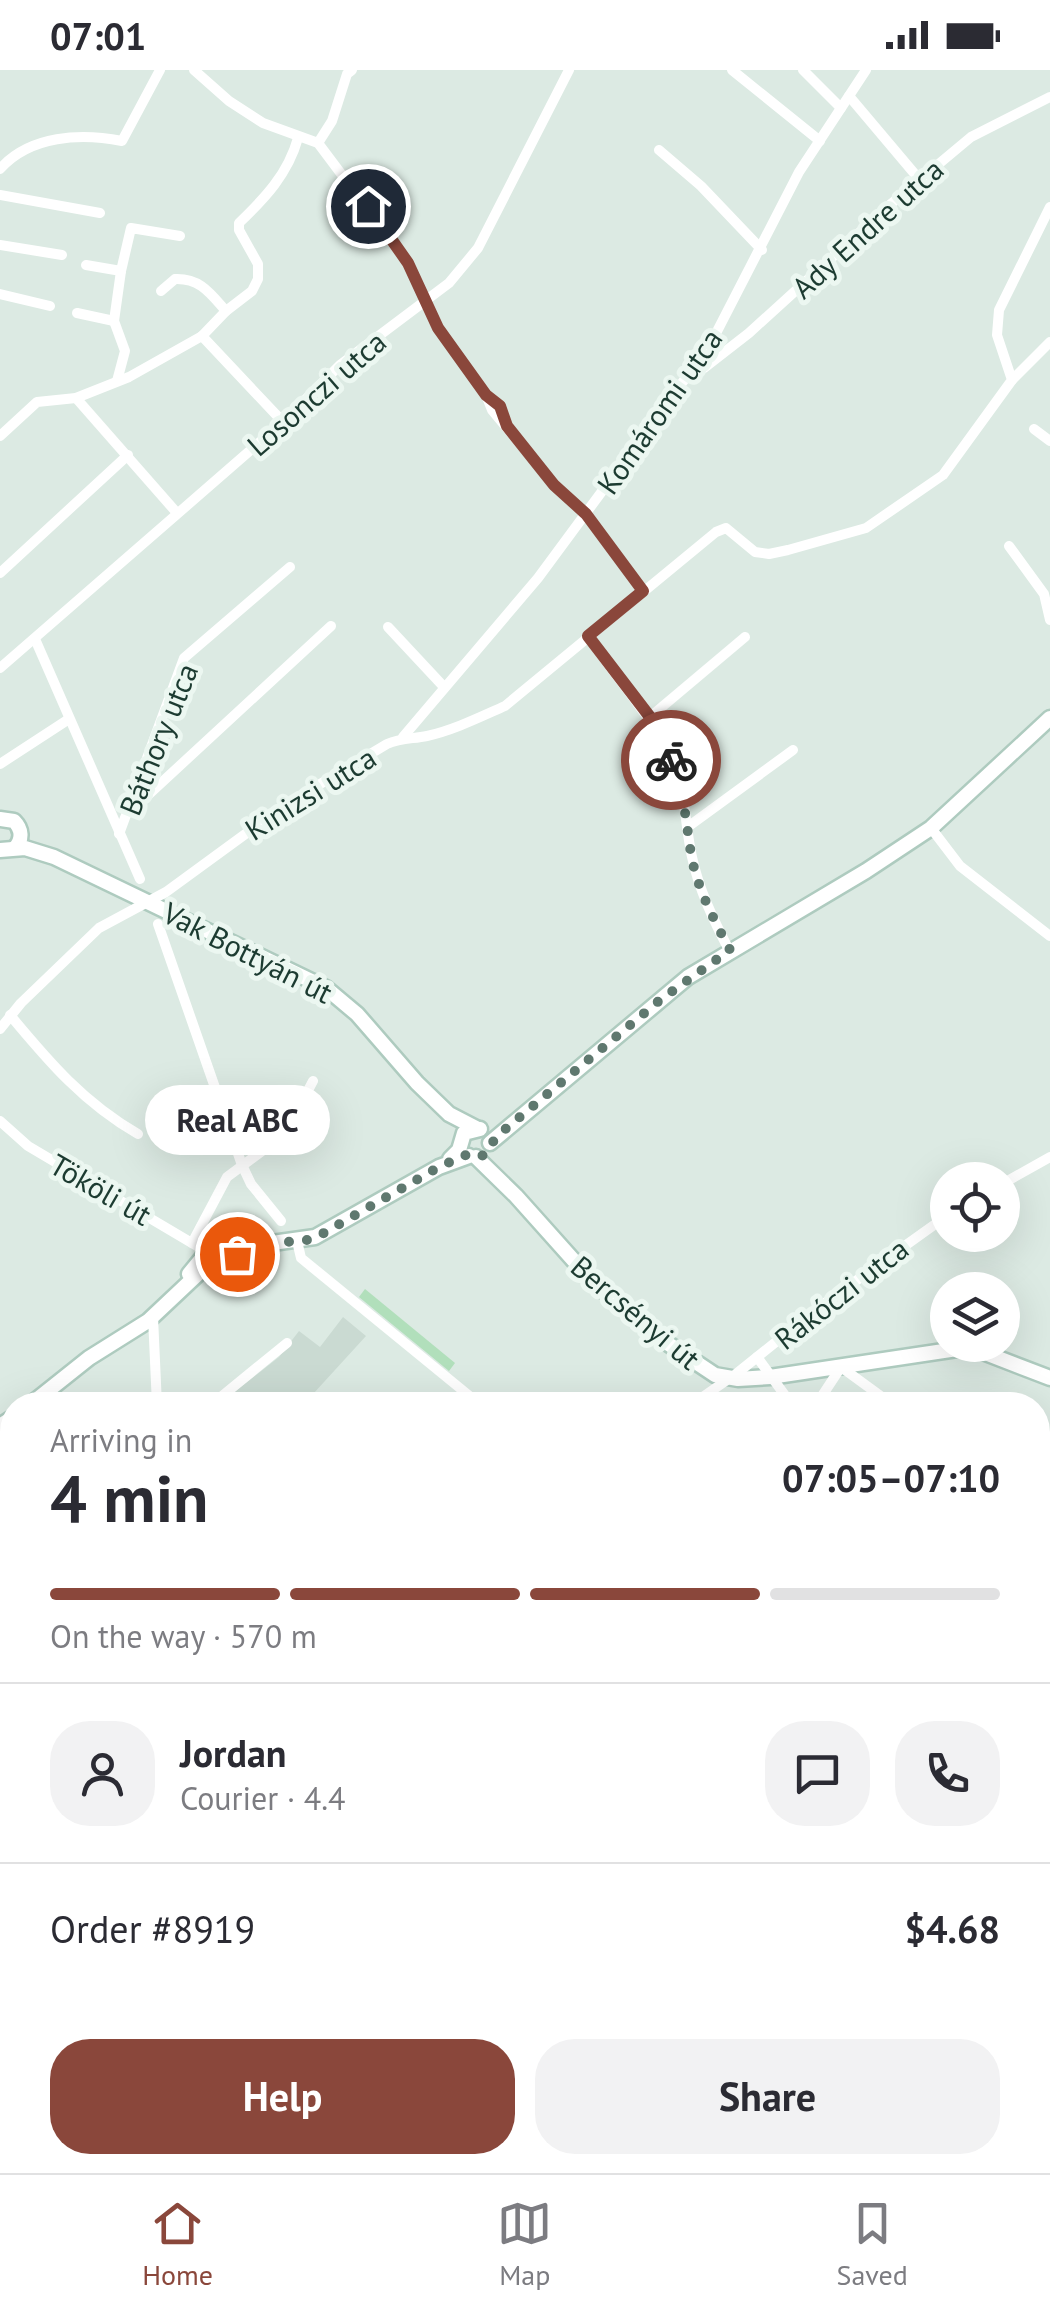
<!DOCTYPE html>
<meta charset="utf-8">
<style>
:root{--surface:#fff;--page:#f2f2f3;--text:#2b2b33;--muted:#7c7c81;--line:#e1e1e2;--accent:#8a473b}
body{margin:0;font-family:"PT Sans",sans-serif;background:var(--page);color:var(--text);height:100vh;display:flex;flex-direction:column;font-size:38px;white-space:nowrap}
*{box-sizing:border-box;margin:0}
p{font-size:32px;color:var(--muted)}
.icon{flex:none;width:55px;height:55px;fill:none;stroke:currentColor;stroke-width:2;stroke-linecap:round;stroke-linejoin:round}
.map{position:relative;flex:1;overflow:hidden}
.side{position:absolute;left:0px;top:1322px;width:1050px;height:782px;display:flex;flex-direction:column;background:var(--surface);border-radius:40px 40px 0 0;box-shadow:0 10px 40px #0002}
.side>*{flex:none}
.fabs{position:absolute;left:930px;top:1092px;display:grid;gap:20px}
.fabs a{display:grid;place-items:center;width:90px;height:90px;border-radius:50%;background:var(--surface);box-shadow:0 10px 40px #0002;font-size:50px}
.pin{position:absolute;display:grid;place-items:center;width:85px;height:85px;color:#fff;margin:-42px;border:5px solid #fff;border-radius:50%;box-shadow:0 2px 10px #0007}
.courier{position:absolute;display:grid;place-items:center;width:100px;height:100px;margin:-50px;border:8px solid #8a473b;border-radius:50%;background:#fff;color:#222;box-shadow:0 2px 12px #0007}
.bubble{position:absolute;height:70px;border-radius:35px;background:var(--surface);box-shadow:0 10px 40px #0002;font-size:32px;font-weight:800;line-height:70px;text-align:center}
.headline em{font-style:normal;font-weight:800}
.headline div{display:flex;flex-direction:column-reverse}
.headline{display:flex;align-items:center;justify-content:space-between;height:170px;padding:0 50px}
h1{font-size:65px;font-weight:800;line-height:75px}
.bar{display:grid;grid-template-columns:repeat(4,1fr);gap:15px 10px;align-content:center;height:120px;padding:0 50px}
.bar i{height:12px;border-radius:8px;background:var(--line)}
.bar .current{background:var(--accent)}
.bar p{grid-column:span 4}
.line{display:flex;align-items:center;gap:25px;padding:0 50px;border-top:2px solid var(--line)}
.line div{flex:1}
.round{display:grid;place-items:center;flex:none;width:105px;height:105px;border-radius:40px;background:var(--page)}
.cta{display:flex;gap:20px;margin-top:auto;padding:20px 50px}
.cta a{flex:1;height:115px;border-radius:40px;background:var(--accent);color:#fff;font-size:40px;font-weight:800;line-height:115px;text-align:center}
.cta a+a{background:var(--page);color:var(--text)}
.status{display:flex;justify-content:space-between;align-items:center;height:70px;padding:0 50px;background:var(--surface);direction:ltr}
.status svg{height:28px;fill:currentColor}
.menu{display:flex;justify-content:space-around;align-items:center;height:140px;border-top:2px solid var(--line);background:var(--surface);font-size:28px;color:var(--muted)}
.menu a{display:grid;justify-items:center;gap:5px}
.menu .current{color:var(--accent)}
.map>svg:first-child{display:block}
.built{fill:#cadad2}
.green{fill:#b1dfbb}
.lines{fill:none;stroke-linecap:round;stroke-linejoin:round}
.secondary-casing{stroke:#aecbbf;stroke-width:19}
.street{stroke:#fff;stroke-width:10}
.secondary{stroke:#fff;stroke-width:14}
.tram{stroke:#56776d;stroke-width:2.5}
.done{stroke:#5f786f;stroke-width:10;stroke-dasharray:0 18}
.route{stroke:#8a473b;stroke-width:12}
.labels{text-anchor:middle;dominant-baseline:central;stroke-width:10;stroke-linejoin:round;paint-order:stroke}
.street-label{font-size:30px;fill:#1c3b31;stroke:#ecf7f1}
</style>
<div class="status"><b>07:01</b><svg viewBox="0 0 49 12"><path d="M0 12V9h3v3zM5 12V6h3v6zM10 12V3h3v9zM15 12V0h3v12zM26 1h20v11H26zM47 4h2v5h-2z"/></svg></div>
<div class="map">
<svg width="1050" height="2103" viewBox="0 0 1050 2103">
<rect width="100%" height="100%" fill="#dceae3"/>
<!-- built -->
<g class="built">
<path d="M343,1247L366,1266L303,1335H218L279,1287L299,1261L320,1277Z"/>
<path d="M1050,1631V1752L1038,1742V1648Z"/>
</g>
<!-- green -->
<g class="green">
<path d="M365,1219L455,1293L449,1301L359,1227Z"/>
<path d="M1050,1787V2066L1038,2080V1802Z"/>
</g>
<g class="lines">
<defs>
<g id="secondary">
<path d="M0,749L14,751C22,759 23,769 15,778"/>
<path d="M0,780L25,778L54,787L326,918L357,944L417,1013L449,1044L476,1058"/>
<path d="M490,1073L688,907L866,801L931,758L1050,648"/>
<path d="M476,1087L516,1126L592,1211L658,1267L715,1305L738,1309L770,1307L957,1279L980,1281L1050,1308"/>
<path d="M450,1089L459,1080L464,1063L480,1059"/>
<path d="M189,1204L207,1182L228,1186"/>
<path d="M30,1335L89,1288L148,1251L199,1203L228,1186L258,1175L315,1167L439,1097L469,1086"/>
<path d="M0,1356L12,1348"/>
<path d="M306,2092L308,2103"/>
</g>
</defs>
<!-- secondary casing -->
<use href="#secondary" class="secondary-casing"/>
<!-- street -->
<g class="street">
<path d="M194,0L229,31L263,53L318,73L408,193L438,259L486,325L492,340L554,415L586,445L643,521"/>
<path d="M732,0L820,71"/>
<path d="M803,0L841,38"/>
<path d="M849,26L919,109"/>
<path d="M318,73L332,51L347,4L352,0"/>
<path d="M659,80L701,116L762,180"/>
<path d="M0,99C30,65 81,63 122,71L160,0"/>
<path d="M0,125L100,143"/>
<path d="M0,175L62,185"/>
<path d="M86,195L121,201L114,251L125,281L117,311"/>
<path d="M121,201L131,158L180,166"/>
<path d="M161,221L175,209C200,208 210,223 226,241"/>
<path d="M0,224L50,236"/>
<path d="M77,243L114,251"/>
<path d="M202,266L283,352"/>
<path d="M693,299L704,298L749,263L892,133L971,67L1050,27"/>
<path d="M1012,310L1050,272"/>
<path d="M76,328L177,443"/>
<path d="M1034,359L1050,371"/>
<path d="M0,366L37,332L76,328L129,307L202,266L226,241L252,221L258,209V194L239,160V153C265,128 288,104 298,68"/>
<path d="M1009,476L1044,524L1050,550"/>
<path d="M0,503L128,385"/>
<path d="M388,557L444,617"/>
<path d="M588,566C617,610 653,646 674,695C686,725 685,756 692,787C699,820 714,851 729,880"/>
<path d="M35,569L140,809"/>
<path d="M0,598L283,352L340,295L449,213L478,178L569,0"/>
<path d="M650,647L745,567"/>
<path d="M403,667L538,508L710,275L799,102L866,0"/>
<path d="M0,694L69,649"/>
<path d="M134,738L331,556"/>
<path d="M689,756L793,680"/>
<path d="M931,758L960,796L1050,866"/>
<path d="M119,764L184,588L290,497"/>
<path d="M158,854L242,1095L251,1114L281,1151"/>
<path d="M10,945C49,992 84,1033 138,1064"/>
<path d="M0,959L21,933L99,858L166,822L285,735L387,674C401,668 412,669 427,666C454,660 480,647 505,636L716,462L726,458L755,482L769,484L788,480L866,458L943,405L1012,310L997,265L999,240L1050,137"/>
<path d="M0,1051L28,1076L207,1182"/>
<path d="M185,1070L195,1060L225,1047"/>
<path d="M1002,1114L1050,1087"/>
<path d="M297,1171L301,1188L472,1328L495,1335"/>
<path d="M192,1173L227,1107L285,1064L313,1011"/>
<path d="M153,1247L157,1335"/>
<path d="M757,1287L792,1335"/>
<path d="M736,1304L818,1238L948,1145"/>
<path d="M211,1335L287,1273"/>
<path d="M691,1335L730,1308"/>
<path d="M816,1335L841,1297L893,1335"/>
<path d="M1038,1439L1050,1448"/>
<path d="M1038,1461L1049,1447"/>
<path d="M0,1507L12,1516"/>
<path d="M0,1704L12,1687"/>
<path d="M1038,1744L1050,1754"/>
<path d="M0,1751L12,1759"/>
<path d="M1038,1789L1050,1774"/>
<path d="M0,1862L12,1876"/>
<path d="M151,2092L158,2103"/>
<path d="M188,2092L195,2103"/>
<path d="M325,2092L332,2103"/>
<path d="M414,2092L428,2103"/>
<path d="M587,2092L599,2103"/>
<path d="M986,2092L993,2103"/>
<path d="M16,2103L28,2092"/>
<path d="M208,2103L226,2092"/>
<path d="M770,2103L779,2092"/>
</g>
<!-- secondary -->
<use href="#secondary" class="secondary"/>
<!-- tram -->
<g class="tram">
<path d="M0,1852L12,1866"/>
<path d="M165,2092L172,2103"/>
</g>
</g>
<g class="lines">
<!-- done -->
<path class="done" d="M237,1184L258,1175L307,1170L322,1164L439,1097L466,1085L476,1088L484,1085L497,1066L660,930L730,880C714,850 697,818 691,784C686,752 684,721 671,690"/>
<!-- route -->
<path class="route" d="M368,136L408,193L438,258L486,325L500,336L507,356L554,415L586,444L643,521L588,566L650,647L671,690"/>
</g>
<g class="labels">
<!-- street labels -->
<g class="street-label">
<text transform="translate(867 158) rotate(-42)">Ady Endre utca</text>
<text transform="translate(316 323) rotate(-41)">Losonczi utca</text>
<text transform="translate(659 341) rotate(-55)">Komáromi utca</text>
<text transform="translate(158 669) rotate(-68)">Báthory utca</text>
<text transform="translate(310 723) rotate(-32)">Kinizsi utca</text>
<text transform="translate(248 882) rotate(27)">Vak Bottyán út</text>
<text transform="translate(101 1119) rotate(30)">Tököli út</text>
<text transform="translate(841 1223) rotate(-38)">Rákóczi utca</text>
<text transform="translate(636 1242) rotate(40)">Bercsényi út</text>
</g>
</g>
</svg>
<div class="fabs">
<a><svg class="icon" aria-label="locate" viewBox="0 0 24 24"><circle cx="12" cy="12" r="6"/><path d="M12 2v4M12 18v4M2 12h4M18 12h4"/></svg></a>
<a><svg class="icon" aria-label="layers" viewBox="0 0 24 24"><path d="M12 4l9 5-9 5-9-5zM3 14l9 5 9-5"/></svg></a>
</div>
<div class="pin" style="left:237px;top:1184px;background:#ea580c"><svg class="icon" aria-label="bag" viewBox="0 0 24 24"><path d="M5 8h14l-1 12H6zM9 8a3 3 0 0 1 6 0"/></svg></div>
<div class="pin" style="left:368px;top:136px;background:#1f2937"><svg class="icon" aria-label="home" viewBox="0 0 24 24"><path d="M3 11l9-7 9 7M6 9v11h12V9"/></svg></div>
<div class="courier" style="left:671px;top:690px"><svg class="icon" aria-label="bike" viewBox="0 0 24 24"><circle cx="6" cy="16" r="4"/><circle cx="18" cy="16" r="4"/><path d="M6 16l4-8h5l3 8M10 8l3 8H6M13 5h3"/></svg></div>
<div class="bubble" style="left:145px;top:1015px;width:185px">Real ABC</div>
<section class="side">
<div class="headline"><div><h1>4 min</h1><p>Arriving in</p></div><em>07:05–07:10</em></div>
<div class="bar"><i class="current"></i><i class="current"></i><i class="current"></i><i></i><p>On the way · 570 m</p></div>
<div class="line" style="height:180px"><a class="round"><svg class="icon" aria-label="person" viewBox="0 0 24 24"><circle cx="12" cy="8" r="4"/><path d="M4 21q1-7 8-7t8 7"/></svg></a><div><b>Jordan</b><p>Courier · 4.4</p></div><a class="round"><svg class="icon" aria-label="chat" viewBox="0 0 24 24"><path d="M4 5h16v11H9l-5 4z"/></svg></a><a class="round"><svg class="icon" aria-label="phone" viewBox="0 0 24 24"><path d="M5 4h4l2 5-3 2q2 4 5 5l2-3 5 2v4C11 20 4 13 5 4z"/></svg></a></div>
<div class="line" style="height:130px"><div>Order #8919</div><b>$4.68</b></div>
<div class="cta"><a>Help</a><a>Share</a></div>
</section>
</div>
<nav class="menu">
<a class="current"><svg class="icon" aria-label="home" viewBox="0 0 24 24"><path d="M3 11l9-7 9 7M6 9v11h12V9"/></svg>Home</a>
<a><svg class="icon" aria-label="map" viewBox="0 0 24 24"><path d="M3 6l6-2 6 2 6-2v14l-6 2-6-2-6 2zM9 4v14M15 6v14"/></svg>Map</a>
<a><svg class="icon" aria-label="saved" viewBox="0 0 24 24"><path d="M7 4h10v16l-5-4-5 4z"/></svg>Saved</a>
</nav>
